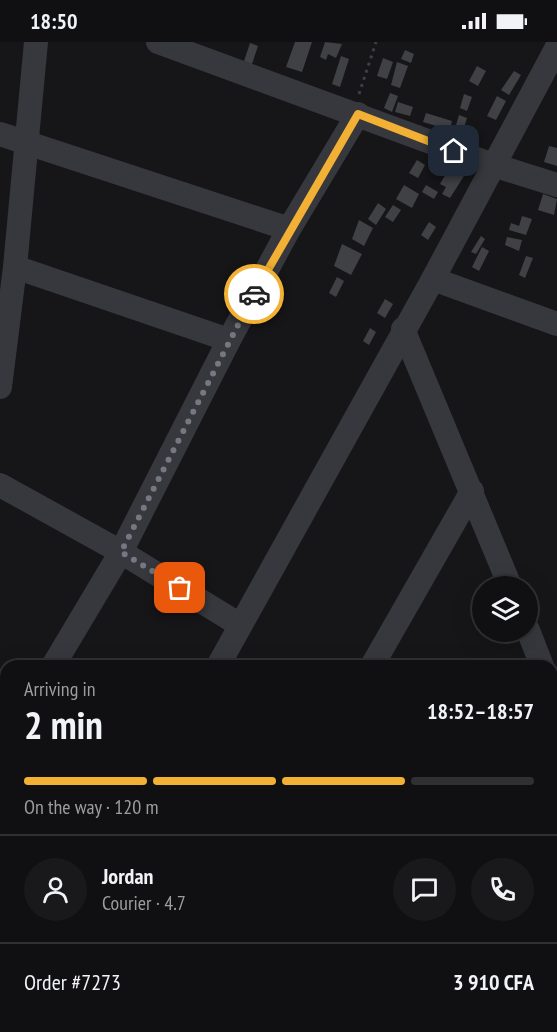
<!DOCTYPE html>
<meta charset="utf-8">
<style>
:root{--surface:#101012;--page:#19191b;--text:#f1f3f6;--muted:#9c9d9f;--line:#303032;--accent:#f2b134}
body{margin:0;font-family:"PT Sans Narrow",sans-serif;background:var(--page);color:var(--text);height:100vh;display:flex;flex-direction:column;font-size:22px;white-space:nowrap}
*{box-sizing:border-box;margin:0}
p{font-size:20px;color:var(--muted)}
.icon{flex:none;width:33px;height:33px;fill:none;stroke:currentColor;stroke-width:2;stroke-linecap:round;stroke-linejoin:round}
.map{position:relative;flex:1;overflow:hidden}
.panel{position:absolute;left:0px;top:618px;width:558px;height:372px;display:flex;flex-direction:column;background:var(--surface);border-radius:18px 18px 0 0;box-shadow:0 6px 24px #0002,0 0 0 2px var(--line)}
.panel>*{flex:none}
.controls{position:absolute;left:472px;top:534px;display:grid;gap:12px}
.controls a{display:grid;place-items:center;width:66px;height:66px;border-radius:50%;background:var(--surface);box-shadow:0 6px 24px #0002,0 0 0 2px var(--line);font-size:30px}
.pin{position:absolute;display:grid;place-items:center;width:51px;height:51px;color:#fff;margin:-26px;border-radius:12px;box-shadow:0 3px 9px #0006}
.courier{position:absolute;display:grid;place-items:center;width:60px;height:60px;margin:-30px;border:4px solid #f2b134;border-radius:50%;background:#fff;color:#222;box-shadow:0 2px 8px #0007}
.headline em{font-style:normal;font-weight:600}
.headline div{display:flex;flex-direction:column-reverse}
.headline{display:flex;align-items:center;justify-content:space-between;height:102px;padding:0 24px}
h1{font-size:39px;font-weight:600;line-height:45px}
.bar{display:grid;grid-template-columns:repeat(4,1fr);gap:9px 6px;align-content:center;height:72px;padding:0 24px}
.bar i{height:8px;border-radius:4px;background:var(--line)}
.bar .selected{background:var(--accent)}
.bar p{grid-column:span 4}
.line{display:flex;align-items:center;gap:15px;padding:0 24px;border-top:2px solid var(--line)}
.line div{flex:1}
.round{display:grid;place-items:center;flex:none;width:63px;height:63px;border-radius:32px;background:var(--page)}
.status{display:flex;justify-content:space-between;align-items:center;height:42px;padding:0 30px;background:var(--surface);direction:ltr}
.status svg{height:16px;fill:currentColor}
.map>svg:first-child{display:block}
.building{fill:#404145}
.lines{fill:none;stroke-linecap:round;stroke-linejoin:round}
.path{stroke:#3d3f44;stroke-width:3;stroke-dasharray:3 4.5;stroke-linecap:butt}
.minor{stroke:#37383d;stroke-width:24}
.done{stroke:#757880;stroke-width:6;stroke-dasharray:0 10.8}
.route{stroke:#f2b134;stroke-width:8}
</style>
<div class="status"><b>18:50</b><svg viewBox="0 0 49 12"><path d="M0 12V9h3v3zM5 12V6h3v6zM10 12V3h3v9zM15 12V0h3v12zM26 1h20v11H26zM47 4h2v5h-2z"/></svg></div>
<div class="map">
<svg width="557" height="990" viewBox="0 0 557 990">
<rect width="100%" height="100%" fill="#161618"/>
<!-- building -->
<g class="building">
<path d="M295,0H312L302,30L286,25Z"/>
<path d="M325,0L342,2L336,16L328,12L326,18L320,15Z"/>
<path d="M250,1L258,4L252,22L244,19Z"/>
<path d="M405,8L414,12L411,21L401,17Z"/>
<path d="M341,14L349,17L340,45L332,42Z"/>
<path d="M383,16L393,20L387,37L377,34Z"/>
<path d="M397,20L408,24L400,46L391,43Z"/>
<path d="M477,24L486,29L478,44L469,39Z"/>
<path d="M514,29L521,33L509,53L501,48Z"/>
<path d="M390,51L398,54L392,70L384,66Z"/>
<path d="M464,52L472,55L467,69L460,66Z"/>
<path d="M497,54L506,59L496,78L487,74Z"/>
<path d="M398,60L413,65L410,74L395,70Z"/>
<path d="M426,71L452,79L450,88L423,80Z"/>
<path d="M459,73L467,76L462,92L454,90Z"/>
<path d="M549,104L557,106V124L544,120Z"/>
<path d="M417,118L425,123L418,136L409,131Z"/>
<path d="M448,128L464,134L450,156L442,152L446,145L440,142Z"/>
<path d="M404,143L419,152L412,166L396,157Z"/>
<path d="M426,143L438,150L434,157L422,150Z"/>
<path d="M543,152L557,157L554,173L538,168Z"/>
<path d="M378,161L386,167L376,183L368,177Z"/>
<path d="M393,163L401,168L393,180L385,175Z"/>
<path d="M522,174L532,177L526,193L509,188L511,181L519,184Z"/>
<path d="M359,178L373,186L364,204L352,197Z"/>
<path d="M429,180L436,185L428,198L421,193Z"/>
<path d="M481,194L485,197L476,212L471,210Z"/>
<path d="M507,195L522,198L519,209L505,203Z"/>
<path d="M342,202L362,212L351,233L334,224Z"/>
<path d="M482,205L489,209L479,229L472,225Z"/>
<path d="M526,214L533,216L525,236L519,233Z"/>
<path d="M337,235L344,239L336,255L329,251Z"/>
<path d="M385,257L393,262L385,276L377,271Z"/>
<path d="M370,286L376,290L369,303L363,299Z"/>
</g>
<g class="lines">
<!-- path -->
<path class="path" d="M359,52L376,0"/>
<!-- minor -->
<g class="minor">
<path d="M158,0L493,123L557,143"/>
<path d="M0,92L289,187"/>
<path d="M15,225L229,298"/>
<path d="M433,237L557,282"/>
<path d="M403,287L510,544"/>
<path d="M0,345L15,225L36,0"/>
<path d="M0,443L121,510L240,583"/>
<path d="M528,588L542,624"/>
<path d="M53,624L121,510L229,298L289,187L358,72"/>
<path d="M218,624L433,237L557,5"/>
<path d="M372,624L472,449"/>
<path d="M552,648L557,660"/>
<path d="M0,713L6,703"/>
<path d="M552,762L557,760"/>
<path d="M552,905L557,903"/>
<path d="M0,931L6,947"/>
<path d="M152,984L153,990"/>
<path d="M287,984L288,990"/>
<path d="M9,990L13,984"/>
<path d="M341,990L356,984"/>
</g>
</g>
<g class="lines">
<!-- done -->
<path class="done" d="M180,546L121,510L254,252"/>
<!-- route -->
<path class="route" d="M254,252L358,72L454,109"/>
</g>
</svg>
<div class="controls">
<a><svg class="icon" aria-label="layers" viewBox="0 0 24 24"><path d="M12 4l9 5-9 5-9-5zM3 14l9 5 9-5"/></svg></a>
</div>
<div class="pin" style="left:180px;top:546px;background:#ea580c"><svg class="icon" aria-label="bag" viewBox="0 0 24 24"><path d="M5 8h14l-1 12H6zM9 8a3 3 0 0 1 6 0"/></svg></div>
<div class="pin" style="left:454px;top:109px;background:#1f2937"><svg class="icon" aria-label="home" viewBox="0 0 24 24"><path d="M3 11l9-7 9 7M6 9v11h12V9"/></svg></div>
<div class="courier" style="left:254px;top:252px"><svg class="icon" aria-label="car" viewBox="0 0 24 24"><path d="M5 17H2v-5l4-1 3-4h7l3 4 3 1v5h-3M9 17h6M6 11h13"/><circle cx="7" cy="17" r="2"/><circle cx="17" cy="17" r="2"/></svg></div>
<section class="panel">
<div class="headline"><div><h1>2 min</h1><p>Arriving in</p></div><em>18:52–18:57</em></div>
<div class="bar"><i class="selected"></i><i class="selected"></i><i class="selected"></i><i></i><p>On the way · 120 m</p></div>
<div class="line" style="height:108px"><a class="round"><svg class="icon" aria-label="person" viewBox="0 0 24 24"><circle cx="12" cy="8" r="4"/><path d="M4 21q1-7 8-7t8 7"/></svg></a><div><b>Jordan</b><p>Courier · 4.7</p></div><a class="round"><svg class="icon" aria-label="chat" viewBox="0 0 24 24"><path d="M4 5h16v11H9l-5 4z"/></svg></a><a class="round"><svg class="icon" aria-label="phone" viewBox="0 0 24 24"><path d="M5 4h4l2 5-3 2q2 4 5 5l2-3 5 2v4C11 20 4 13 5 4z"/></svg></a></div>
<div class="line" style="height:78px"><div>Order #7273</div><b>3 910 CFA</b></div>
</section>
</div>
